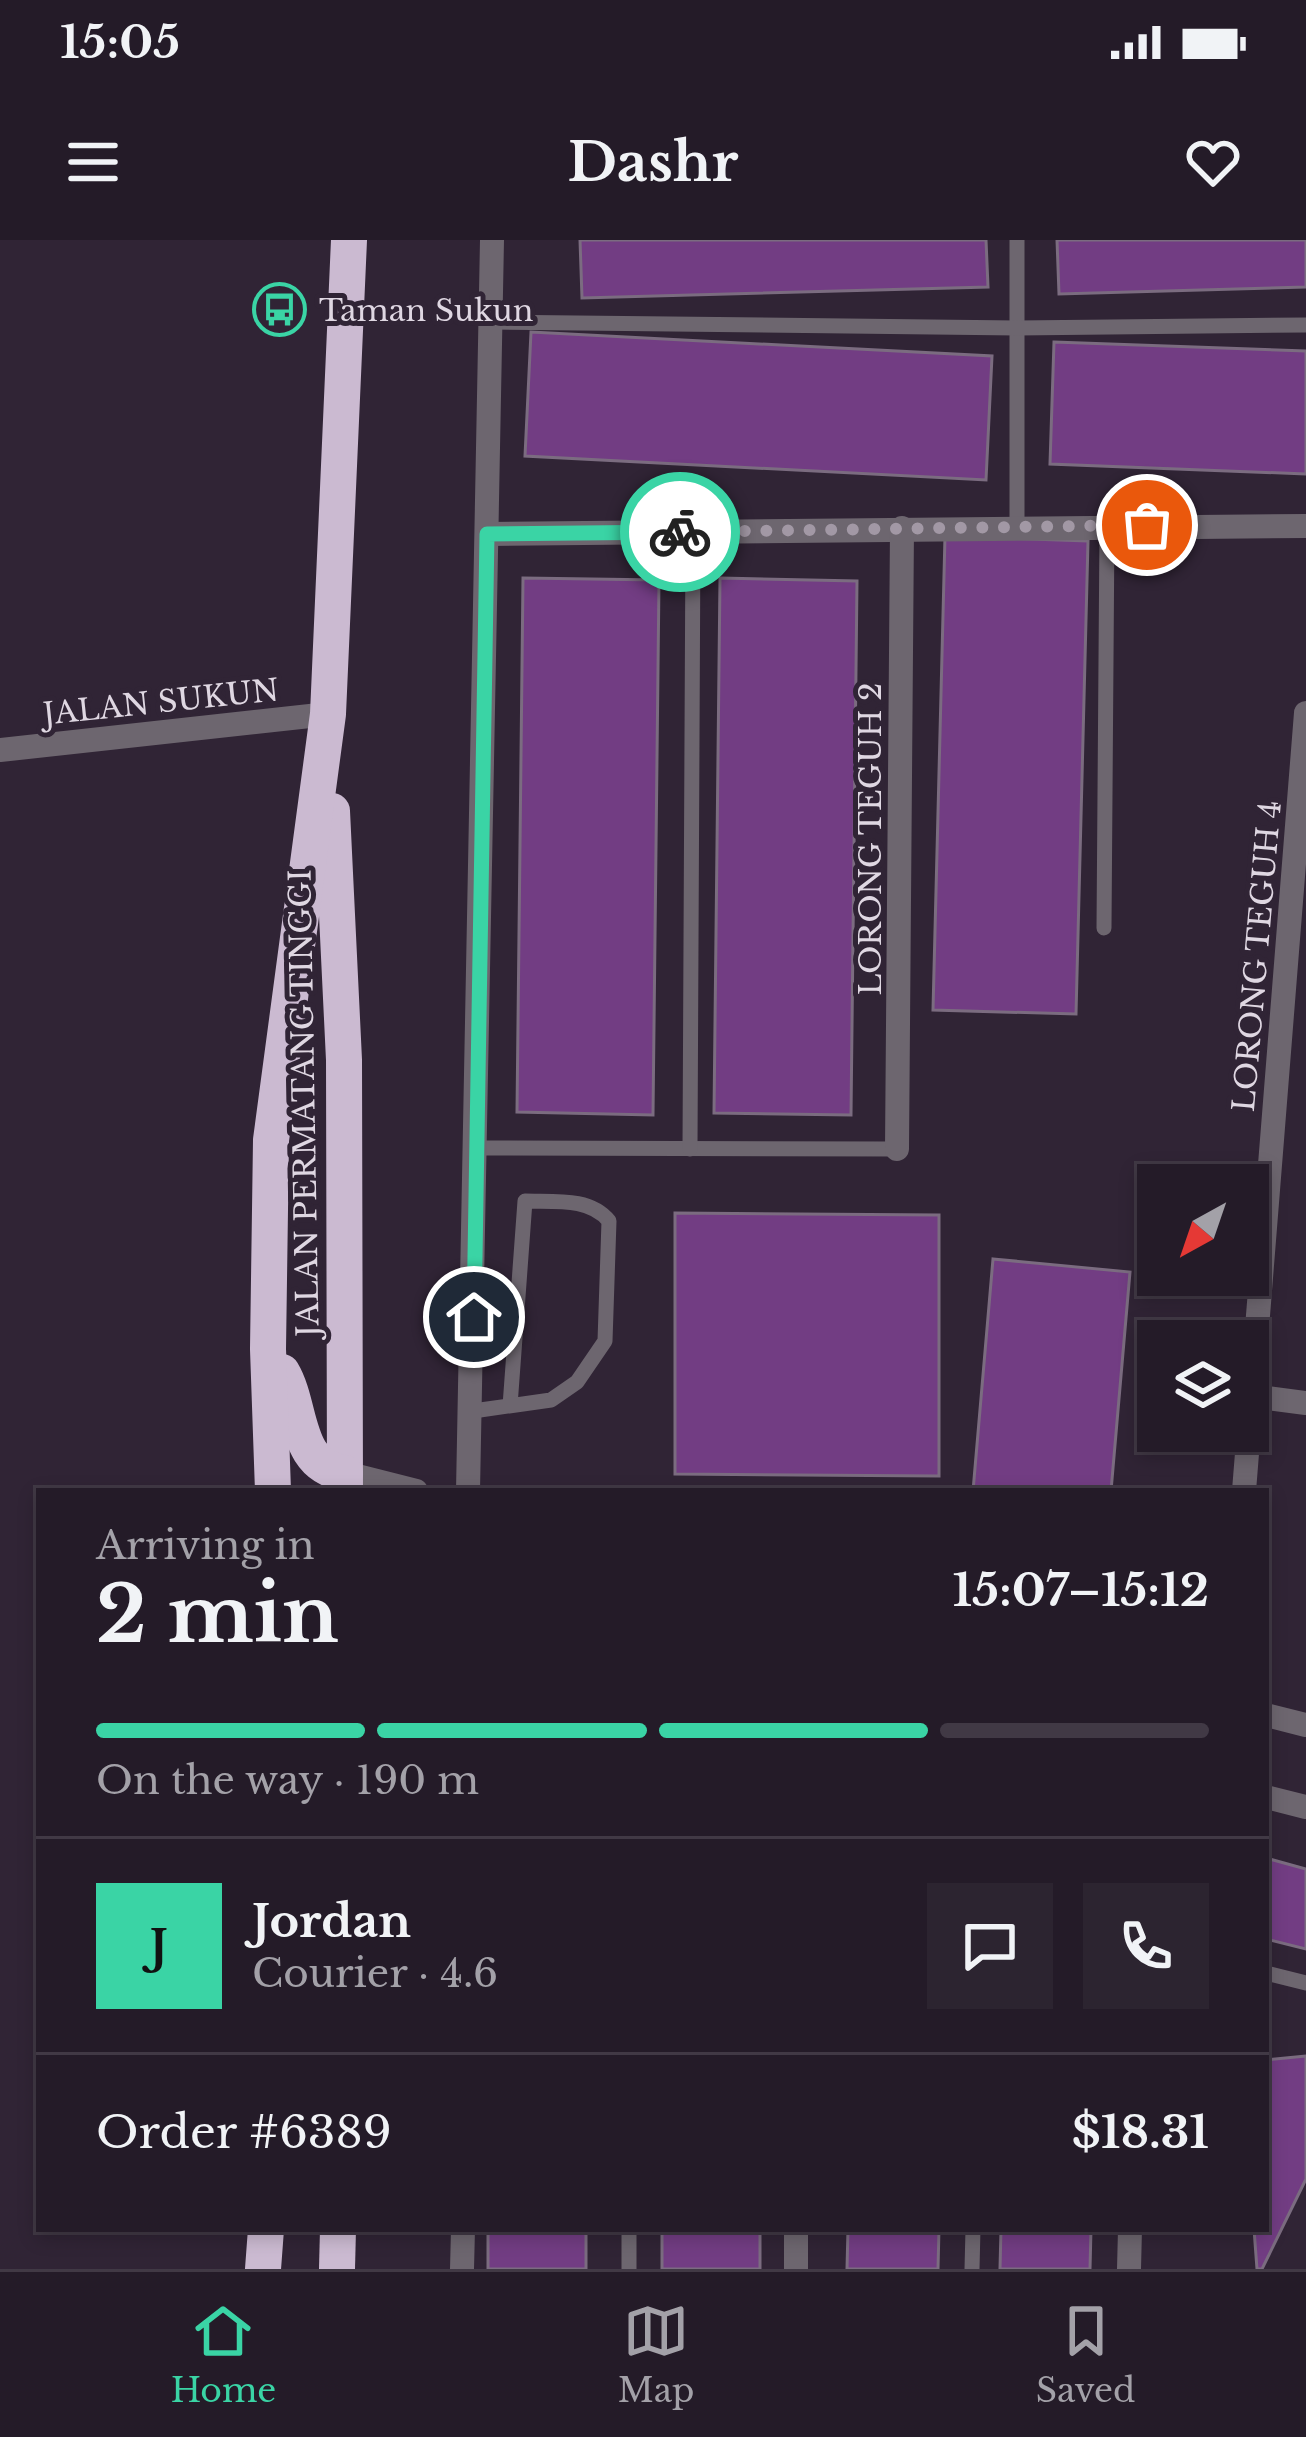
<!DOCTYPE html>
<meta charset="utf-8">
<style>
:root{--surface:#241b28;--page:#2c2430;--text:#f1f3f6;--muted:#a3a1a8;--line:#413945;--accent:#3ad4a5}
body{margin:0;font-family:"Libre Baskerville",serif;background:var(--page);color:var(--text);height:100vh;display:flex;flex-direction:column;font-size:45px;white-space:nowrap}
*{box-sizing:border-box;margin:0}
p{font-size:39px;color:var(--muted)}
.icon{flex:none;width:66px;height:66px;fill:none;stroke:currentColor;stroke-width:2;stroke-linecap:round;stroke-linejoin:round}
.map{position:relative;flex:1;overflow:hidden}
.drawer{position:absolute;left:36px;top:1248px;width:1233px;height:744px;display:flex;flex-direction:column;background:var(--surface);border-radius:0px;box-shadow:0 6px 18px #0003,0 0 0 3px var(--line)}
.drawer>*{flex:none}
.needle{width:78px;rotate:220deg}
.tools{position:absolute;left:1137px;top:924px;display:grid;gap:24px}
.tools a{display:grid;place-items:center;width:132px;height:132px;border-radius:0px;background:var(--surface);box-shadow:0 6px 18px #0003,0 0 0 3px var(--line);font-size:60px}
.pin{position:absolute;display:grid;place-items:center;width:102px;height:102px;color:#fff;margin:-51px;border:6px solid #fff;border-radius:50%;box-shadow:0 3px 12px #0007}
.courier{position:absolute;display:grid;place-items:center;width:120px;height:120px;margin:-60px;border:9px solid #3ad4a5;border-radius:50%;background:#fff;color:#222;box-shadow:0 3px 15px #0007}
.headline em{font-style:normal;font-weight:700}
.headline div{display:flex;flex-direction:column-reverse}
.headline{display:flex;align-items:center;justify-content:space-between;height:204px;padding:0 60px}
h1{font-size:78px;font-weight:700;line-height:90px}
.bar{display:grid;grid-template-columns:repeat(4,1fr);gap:18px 12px;align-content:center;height:144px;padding:0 60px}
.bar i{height:15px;border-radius:9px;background:var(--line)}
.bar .on{background:var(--accent)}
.bar p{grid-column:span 4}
.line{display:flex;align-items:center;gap:30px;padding:0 60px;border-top:3px solid var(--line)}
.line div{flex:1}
.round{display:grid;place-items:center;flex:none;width:126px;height:126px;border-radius:0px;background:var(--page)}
.status{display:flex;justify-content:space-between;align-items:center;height:84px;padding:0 60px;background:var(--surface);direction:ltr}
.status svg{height:33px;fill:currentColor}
header{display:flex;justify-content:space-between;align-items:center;height:156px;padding:0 60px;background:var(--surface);font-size:54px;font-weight:700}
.tabs{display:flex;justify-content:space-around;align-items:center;height:168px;border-top:3px solid var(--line);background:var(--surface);font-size:33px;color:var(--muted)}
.tabs a{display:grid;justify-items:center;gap:6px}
.tabs .on{color:var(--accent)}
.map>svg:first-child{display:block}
.building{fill:#723d83;stroke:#7b6c80;stroke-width:3}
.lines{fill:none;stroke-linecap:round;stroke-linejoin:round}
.lane{stroke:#6d666f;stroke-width:15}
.street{stroke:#6d666f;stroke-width:24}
.highway{stroke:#cbbad1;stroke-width:36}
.done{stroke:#a298a5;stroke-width:12;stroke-dasharray:0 21.6}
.route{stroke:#3ad4a5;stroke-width:15}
.labels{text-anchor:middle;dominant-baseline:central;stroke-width:10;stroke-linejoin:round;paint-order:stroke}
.poi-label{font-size:30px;fill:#dfd7e2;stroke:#302435;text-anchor:start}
.street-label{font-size:30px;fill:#dfd7e2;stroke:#302435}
</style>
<div class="status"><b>15:05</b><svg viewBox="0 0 49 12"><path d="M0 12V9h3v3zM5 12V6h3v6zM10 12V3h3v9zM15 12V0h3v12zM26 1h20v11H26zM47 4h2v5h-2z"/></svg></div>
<header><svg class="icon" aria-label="menu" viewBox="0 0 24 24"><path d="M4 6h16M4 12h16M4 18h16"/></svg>Dashr<svg class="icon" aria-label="heart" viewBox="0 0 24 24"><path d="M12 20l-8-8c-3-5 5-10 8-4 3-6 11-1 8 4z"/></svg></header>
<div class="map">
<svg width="1306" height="2029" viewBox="0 0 1306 2029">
<rect width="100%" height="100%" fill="#302435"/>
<!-- building -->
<g class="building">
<path d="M580,0H986L988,47L582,58Z"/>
<path d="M1057,0H1306V47L1059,54Z"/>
<path d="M531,92L992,116L986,240L525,216Z"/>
<path d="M1054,102L1306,111V234L1050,224Z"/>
<path d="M945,296L1088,301L1076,774L933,770Z"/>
<path d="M523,338L659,340L653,875L517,872Z"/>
<path d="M720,338L857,341L851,875L714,873Z"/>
<path d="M675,973L939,975V1236L675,1234Z"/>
<path d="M993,1019L1130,1032L1111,1251H973Z"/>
<path d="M1266,1618L1306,1629V1709L1266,1699Z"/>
<path d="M1306,1816V1939L1262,2029H1257L1254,1989H1266V1820Z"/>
<rect x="488" y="1989" width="98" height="40"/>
<rect x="662" y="1989" width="98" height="40"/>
<path d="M848,1989H939L938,2029H847Z"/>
<path d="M1001,1989H1091L1090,2029H1000Z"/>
</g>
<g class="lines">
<!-- lane -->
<g class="lane">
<path d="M1017,0V287"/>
<path d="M491,82L1017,88L1306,85"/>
<path d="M1104,688L1107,285"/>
<path d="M477,908L897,909"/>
<path d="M690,909L693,292"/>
<path d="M473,1171L551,1160L577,1142L605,1101L609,981C590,957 553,962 525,961L510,1166"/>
<path d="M1266,1733L1306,1743"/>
<path d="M629,1989V2029"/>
<path d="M972,2029L973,1989"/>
</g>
<!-- street -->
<g class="street">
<path d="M487,294L1306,286"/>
<path d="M0,510L328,474"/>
<path d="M897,909L902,288"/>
<path d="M1252,1156L1306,1163"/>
<path d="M345,1233L416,1251"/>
<path d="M468,1251L492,0"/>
<path d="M1244,1251L1306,473"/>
<path d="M1266,1475L1306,1485"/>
<path d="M1266,1557L1306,1567"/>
<path d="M462,2029L463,1989"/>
<path d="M796,2029V1989"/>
<path d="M1129,2029L1130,1989"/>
</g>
<!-- highway -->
<g class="highway">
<path d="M332,571L344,820L345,1251"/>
<path d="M282,1132C303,1167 293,1226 345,1233"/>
<path d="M273,1251L268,1109L271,900L328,474L349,0"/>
<path d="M263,2029L266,1989"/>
<path d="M337,2029L338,1989"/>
</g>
</g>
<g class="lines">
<!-- done -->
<path class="done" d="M680,292L1147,285"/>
<!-- route -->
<path class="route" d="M474,1077L487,294L680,292"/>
</g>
<!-- icons -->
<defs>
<symbol id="bus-ring" viewBox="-11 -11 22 22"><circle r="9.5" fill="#302435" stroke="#3ad4a5" stroke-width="1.5"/><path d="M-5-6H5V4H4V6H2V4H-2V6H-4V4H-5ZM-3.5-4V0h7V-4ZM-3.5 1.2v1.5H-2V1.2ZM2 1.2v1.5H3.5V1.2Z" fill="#3ad4a5"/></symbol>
</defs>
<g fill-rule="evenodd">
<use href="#bus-ring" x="250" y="40" width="59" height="59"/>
</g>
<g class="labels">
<!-- poi labels -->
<g class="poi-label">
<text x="319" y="70">Taman Sukun</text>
</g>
<!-- street labels -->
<g class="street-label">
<text transform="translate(161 462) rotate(-6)">JALAN SUKUN</text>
<text transform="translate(870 599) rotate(-90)">LORONG TEGUH 2</text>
<text transform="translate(1257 716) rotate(-85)">LORONG TEGUH 4</text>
<text transform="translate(304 863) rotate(-91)">JALAN PERMATANG TINGGI</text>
</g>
</g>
</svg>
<div class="tools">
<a><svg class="needle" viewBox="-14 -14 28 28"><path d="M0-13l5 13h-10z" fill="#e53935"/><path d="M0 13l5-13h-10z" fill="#a3a1a8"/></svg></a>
<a><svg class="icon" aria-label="layers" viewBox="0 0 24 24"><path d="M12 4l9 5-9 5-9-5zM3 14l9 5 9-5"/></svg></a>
</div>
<div class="pin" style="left:1147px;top:285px;background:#ea580c"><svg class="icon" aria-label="bag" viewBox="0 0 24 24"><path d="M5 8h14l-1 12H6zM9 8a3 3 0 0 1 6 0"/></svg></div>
<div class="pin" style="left:474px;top:1077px;background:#1f2937"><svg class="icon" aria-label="home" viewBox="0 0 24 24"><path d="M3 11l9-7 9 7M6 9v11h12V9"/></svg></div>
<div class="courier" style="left:680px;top:292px"><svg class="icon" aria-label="bike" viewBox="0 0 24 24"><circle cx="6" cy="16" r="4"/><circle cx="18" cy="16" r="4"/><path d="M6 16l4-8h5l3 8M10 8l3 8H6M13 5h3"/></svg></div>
<section class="drawer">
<div class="headline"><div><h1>2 min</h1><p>Arriving in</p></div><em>15:07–15:12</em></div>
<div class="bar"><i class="on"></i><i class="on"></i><i class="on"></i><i></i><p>On the way · 190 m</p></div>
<div class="line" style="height:216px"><b class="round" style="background:var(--accent);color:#111">J</b><div><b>Jordan</b><p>Courier · 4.6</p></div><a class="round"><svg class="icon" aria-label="chat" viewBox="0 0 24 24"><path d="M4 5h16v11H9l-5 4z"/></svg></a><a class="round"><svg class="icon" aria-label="phone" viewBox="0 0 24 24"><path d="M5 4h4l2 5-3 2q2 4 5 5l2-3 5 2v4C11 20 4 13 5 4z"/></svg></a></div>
<div class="line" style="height:156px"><div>Order #6389</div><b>$18.31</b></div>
</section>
</div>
<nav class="tabs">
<a class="on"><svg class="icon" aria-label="home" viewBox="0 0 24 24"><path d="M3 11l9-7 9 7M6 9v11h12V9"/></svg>Home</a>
<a><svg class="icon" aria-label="map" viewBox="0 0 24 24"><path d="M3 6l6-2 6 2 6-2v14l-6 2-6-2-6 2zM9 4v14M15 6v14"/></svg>Map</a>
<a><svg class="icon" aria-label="saved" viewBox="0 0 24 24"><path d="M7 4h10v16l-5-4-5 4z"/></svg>Saved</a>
</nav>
